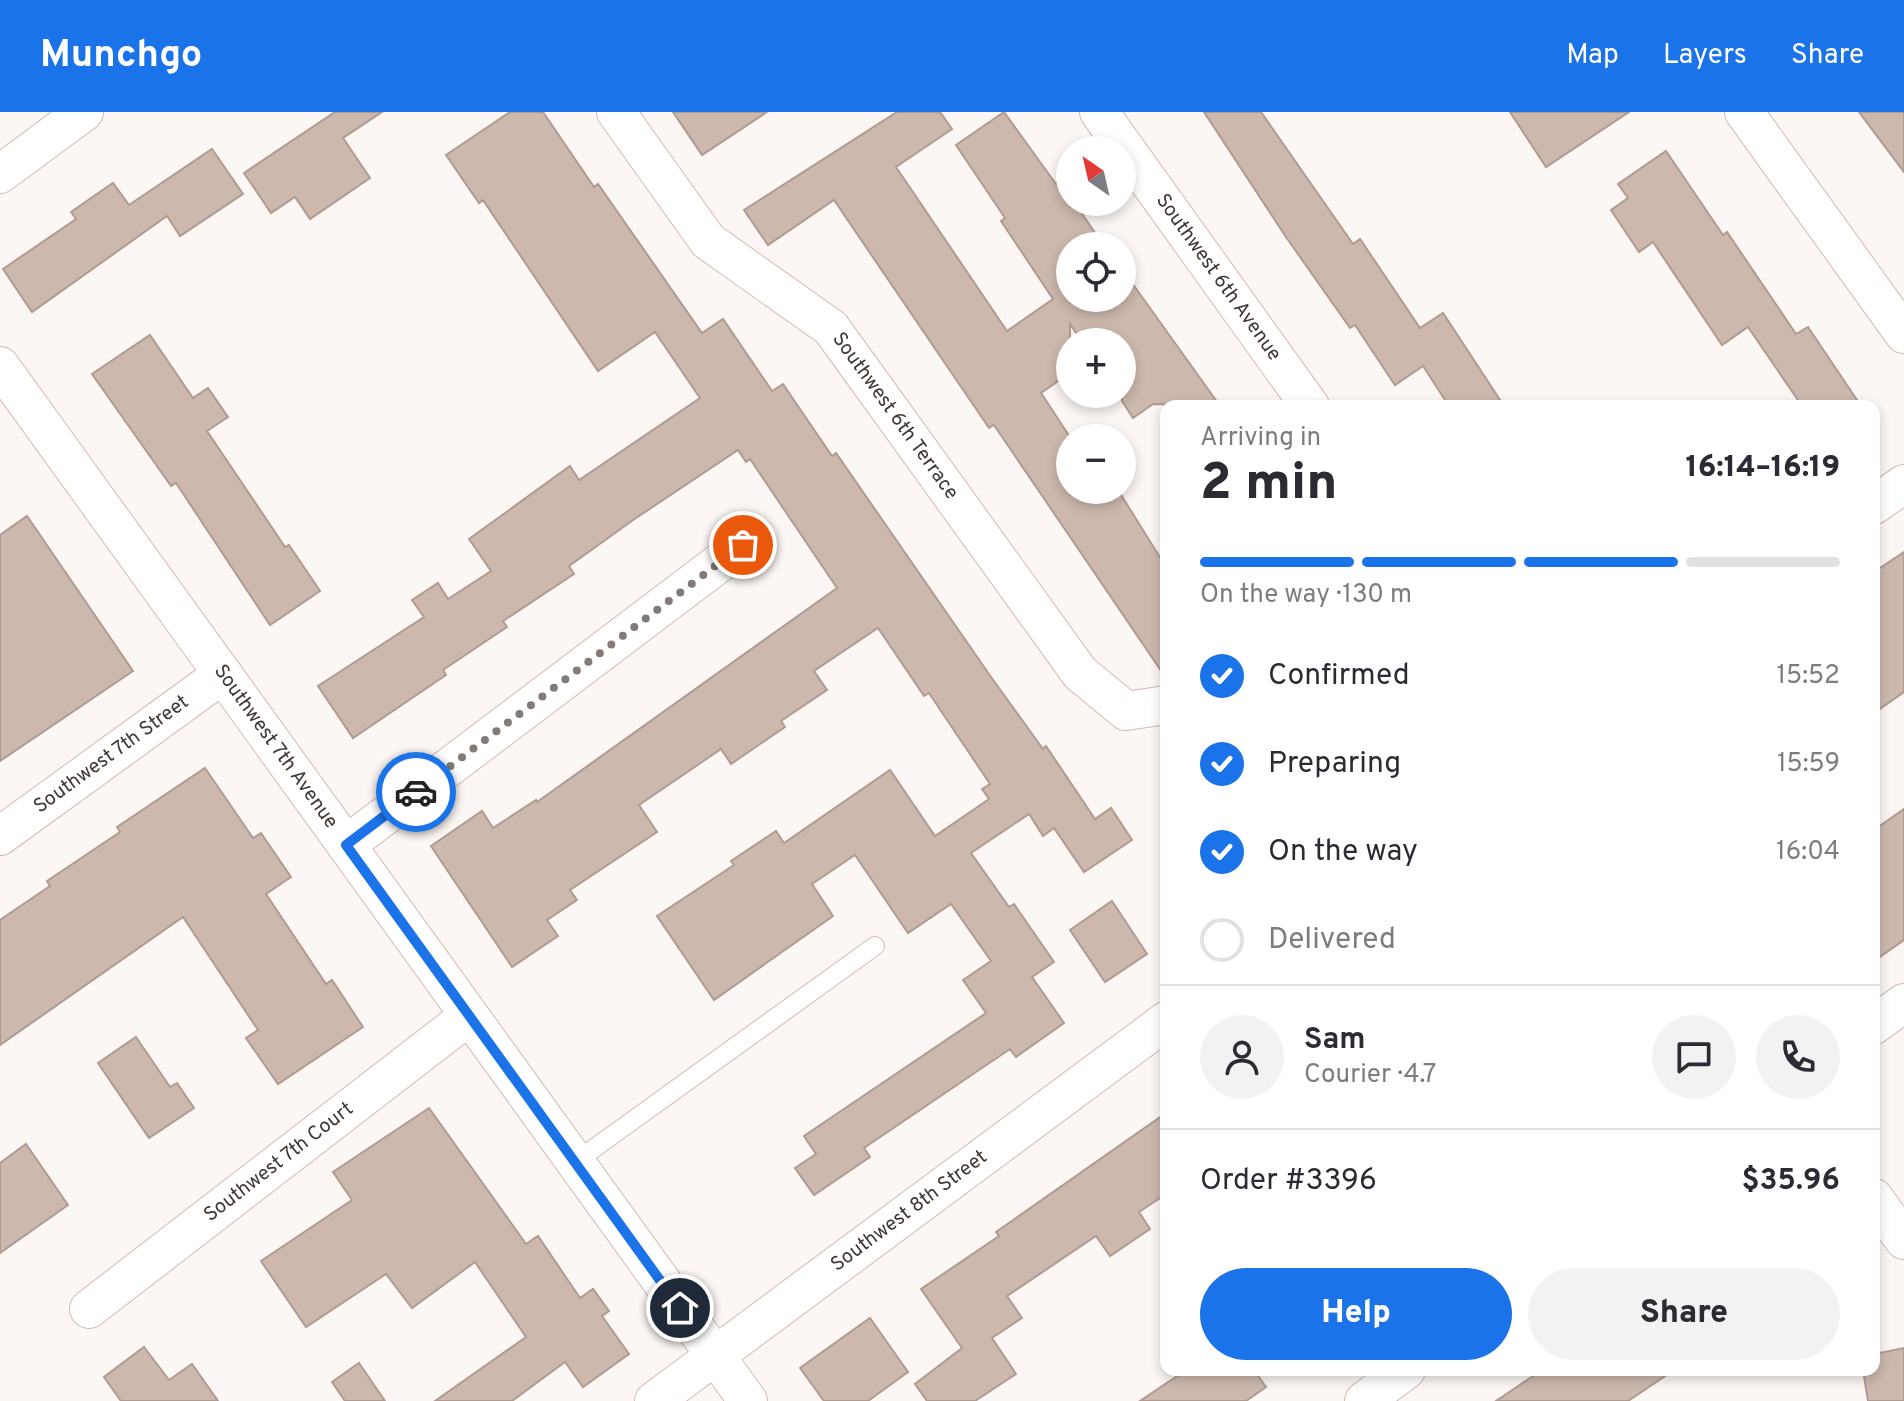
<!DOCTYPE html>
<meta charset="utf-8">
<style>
:root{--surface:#fff;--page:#f2f2f3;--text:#2b2b33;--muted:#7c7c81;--line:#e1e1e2;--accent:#1a73e8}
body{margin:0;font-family:Overpass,sans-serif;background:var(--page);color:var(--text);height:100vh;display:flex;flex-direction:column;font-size:30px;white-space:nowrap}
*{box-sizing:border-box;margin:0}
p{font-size:26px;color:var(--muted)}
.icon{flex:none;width:44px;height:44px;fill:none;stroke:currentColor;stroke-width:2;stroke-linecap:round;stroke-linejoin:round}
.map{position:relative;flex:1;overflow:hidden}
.drawer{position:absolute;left:1160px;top:288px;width:720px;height:976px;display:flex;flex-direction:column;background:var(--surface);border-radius:16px;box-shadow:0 4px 12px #0003}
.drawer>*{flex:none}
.needle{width:52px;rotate:326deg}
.fabs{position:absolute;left:1056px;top:24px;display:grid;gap:16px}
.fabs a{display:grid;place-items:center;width:80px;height:80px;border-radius:50%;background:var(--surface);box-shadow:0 4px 12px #0003;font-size:40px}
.pin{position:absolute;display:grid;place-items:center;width:68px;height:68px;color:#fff;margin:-34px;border:4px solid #fff;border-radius:50%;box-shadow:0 2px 8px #0007}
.courier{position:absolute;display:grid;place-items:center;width:80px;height:80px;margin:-40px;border:6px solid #1a73e8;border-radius:50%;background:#fff;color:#222;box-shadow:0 2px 10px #0007}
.overview em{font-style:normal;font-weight:800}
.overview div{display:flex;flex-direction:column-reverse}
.overview{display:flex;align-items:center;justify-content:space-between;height:136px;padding:0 40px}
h1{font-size:52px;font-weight:800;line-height:60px}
.bar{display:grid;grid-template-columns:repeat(4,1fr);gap:12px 8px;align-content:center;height:96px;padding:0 40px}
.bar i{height:10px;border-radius:6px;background:var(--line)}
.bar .selected{background:var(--accent)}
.bar p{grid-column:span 4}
.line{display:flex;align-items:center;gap:20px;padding:0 40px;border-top:2px solid var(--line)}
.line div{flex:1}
.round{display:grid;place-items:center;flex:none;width:84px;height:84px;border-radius:42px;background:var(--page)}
ol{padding:0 40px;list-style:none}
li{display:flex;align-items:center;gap:24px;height:88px}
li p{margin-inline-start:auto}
li .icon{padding:8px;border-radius:50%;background:var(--accent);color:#fff;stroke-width:4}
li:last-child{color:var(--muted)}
li i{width:44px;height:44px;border:4px solid var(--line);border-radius:50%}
.cta{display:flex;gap:16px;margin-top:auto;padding:16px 40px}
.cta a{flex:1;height:92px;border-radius:48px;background:var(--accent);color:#fff;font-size:32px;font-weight:800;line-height:92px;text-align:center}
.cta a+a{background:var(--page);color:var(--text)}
header{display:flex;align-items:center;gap:48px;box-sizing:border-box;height:112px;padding:0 40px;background:var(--accent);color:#fff}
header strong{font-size:38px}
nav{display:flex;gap:44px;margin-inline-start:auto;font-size:28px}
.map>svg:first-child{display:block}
.building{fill:#cdb8ad;stroke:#b09b91;stroke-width:2}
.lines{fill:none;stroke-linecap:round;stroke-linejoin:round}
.lane-casing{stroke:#d1bbb1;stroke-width:20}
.street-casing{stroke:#d1bbb1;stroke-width:40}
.lane{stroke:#fff;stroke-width:18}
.street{stroke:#fff;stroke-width:38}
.done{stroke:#827b78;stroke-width:8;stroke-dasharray:0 14.4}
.route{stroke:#1a73e8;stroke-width:10}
.labels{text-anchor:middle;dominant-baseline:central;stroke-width:7;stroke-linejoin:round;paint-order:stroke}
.street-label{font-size:20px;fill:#413834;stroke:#fff}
</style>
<header>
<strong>Munchgo</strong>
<nav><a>Map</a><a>Layers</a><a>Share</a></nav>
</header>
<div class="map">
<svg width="1904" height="1289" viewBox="0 0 1904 1289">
<rect width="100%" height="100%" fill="#fcf7f5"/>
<!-- building -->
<g class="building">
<path d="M335,0H382L343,26L370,66L310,107L295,85L271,101L244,61Z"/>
<path d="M510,0H543L594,75L598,72L702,221L723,207L772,279L783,272L832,344L836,341L991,565L1043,637L1046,634L1095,707L1111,696L1132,728L1084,760L1054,716L1043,724L1029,702L971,741L1009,795L1014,792L1054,850L1032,865L1064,911L1016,945L1010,937L864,1036L870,1045L814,1083L795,1056L816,1042L804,1024L986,901L963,868L991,849L951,792L908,821L855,743L812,772L833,804L714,888L657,804L734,753L731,749L776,719L784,731L890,658L935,724L989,687L982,677L990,672L929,581L924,584L878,516L814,559L827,578L781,609L785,615L731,652L721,637L639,693L657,720L570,778L577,788L547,808L558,824L512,855L431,734L482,699L493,716L536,688L537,690L837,476L750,347L746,350L738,338L636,406L569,454L574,462L503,509L507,515L443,558L446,563L353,626L318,574L424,505L412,488L438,471L448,487L491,459L469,427L570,354L579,368L700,286L655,220L598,259L483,88L479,91L446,43Z"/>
<path d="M673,0H767L702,43Z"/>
<path d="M897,0H940L952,17L896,55L1007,219L1053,187L1001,109L1005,106L956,33L1004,0L1056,72L1060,69L1070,90H1074L1104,134H1070V186H1122V157L1220,294L1153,292L1133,306L1122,289V230H1082L1070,212V261L1041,281L1070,325V378H1118L1166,455V566L994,313L989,316L834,88L768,133L744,98Z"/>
<path d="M1204,0H1261L1353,132L1360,127L1420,216L1443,201L1504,294H1449L1423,254L1395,273L1355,213L1350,216L1286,125Z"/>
<path d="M1510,0H1629L1546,55Z"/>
<path d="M1859,0H1904V60Z"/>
<path d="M212,37L243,82L180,124L167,104L32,200L3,157L76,107L71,100L113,71L129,93Z"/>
<path d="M1666,39L1723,123L1727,120L1796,222L1808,215L1861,294H1802L1748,215L1722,233L1653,130L1639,140L1611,98L1628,86L1618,72Z"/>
<path d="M150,223L193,286L208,276L228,305L207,319L285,435L289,433L320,479L270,513L176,371L171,374L92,262Z"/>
<path d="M27,404L133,559L0,649V423Z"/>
<path d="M1904,440V580L1874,601V460Z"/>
<path d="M205,656L253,726L261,721L291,765L266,782L326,872L332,868L363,915L278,972L246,926L258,918L183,805L0,933V808L50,774L47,769L120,720L117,715Z"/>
<path d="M1904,697V828L1874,849V718Z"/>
<path d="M1112,789L1147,842L1105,870L1070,818Z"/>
<path d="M136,925L170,975L177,971L194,996L149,1026L98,951Z"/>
<path d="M429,996L526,1132L538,1124L580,1186L593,1177L609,1199L602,1204L629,1242L583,1275L565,1250L512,1289H435L526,1225L475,1150L412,1196L386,1162L306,1215L261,1149L352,1088L333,1060Z"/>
<path d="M1166,1001V1082L1139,1100L1150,1117L1110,1144L1096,1124L1007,1184L1022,1206L992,1226L1016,1262L975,1289H927L915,1272L962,1236L921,1177L999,1124L996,1120Z"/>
<path d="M26,1032L68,1093L0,1141V1051Z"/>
<path d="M870,1206L908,1260L868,1289H824L800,1256Z"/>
<path d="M144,1235L169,1268L192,1252L218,1289H121L104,1265Z"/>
<path d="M1904,1236V1289H1868L1863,1258H1874V1242Z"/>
<path d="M359,1251L385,1289H345L332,1270Z"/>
<path d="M1186,1258H1254L1266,1275L1246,1289H1140Z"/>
<path d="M1542,1258H1674L1628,1289H1496Z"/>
</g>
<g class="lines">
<defs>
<path id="lane" d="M575,1050L875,834"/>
<g id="street">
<path id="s1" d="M616,0L708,129L831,216L1080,561L1126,599L1166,593"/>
<path id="s2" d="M1099,0L1310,294"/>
<path d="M1744,0L1904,222"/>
<path d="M0,62L84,0"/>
<path id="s3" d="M0,254L748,1289"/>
<path d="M1874,393L1904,372"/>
<path id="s4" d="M0,724L223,562"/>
<path d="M346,733L743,433"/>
<path d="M1874,913L1904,891"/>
<path d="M1874,1086L1904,1128"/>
<path id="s5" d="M89,1197L469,904"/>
<path id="s6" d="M654,1289L1166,909"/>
<path d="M1364,1289L1406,1258"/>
</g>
</defs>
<!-- lane casing -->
<use href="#lane" class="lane-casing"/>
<!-- street casing -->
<use href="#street" class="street-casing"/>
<!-- lane -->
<use href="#lane" class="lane"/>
<!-- street -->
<use href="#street" class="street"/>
</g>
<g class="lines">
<!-- done -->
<path class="done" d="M416,680L743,433"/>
<!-- route -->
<path class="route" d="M416,680L346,733L680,1196"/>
</g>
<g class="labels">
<!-- street labels -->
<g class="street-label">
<text stroke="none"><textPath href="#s2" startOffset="204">Southwest 6th Avenue</textPath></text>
<text stroke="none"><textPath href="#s1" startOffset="418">Southwest 6th Terrace</textPath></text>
<text stroke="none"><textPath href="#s3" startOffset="470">Southwest 7th Avenue</textPath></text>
<text stroke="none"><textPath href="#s4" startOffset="138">Southwest 7th Street</textPath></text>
<text stroke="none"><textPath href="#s5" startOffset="240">Southwest 7th Court</textPath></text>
<text stroke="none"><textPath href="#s6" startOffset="318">Southwest 8th Street</textPath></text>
</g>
</g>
</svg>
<div class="fabs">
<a><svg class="needle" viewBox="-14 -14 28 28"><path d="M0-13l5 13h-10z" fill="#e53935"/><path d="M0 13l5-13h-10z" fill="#7c7c81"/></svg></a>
<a><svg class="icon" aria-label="locate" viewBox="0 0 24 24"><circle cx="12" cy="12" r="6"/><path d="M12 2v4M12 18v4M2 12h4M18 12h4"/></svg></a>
<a>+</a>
<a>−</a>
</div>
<div class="pin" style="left:743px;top:433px;background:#ea580c"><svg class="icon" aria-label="bag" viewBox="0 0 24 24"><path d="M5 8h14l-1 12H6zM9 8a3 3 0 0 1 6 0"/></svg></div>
<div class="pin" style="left:680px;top:1196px;background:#1f2937"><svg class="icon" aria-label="home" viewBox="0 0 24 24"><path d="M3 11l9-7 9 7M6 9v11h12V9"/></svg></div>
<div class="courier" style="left:416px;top:680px"><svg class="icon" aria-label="car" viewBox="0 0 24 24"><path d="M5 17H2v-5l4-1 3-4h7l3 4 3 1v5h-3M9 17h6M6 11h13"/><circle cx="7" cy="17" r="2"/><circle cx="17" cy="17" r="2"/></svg></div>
<section class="drawer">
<div class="overview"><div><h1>2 min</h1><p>Arriving in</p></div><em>16:14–16:19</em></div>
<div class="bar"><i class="selected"></i><i class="selected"></i><i class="selected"></i><i></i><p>On the way · 130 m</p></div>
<ol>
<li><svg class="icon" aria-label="check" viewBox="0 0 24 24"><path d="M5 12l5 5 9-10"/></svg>Confirmed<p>15:52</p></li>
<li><svg class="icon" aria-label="check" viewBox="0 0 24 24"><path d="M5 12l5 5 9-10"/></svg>Preparing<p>15:59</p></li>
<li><svg class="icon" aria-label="check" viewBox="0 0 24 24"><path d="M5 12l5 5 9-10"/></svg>On the way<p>16:04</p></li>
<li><i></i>Delivered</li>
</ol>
<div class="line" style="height:144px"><a class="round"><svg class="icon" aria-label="person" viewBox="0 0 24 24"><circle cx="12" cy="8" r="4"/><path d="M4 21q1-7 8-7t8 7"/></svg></a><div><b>Sam</b><p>Courier · 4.7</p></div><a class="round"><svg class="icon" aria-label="chat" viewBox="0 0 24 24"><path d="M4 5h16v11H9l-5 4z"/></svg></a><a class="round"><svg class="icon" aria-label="phone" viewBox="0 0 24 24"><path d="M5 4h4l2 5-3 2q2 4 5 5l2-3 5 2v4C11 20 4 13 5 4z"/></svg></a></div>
<div class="line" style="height:104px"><div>Order #3396</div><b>$35.96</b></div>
<div class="cta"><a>Help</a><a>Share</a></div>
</section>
</div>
